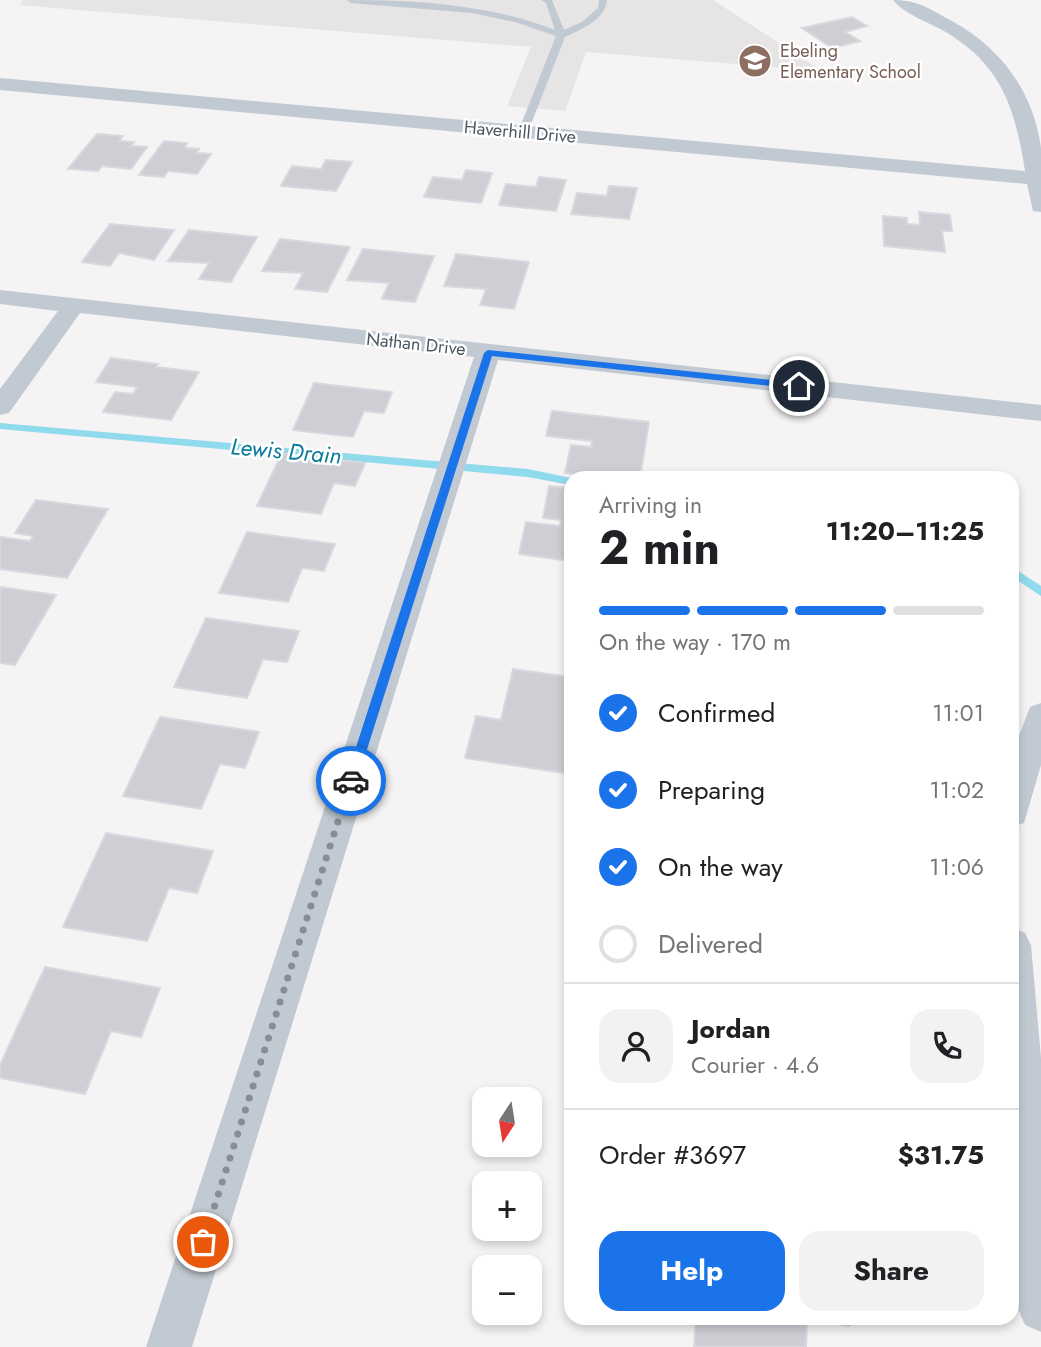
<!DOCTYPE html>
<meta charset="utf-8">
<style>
:root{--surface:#fff;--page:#f2f2f2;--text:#202124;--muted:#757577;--line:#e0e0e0;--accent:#1a73e8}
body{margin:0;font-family:Jost,sans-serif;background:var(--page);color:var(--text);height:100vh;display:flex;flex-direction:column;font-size:26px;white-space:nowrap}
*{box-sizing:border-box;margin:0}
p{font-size:23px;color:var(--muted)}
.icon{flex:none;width:38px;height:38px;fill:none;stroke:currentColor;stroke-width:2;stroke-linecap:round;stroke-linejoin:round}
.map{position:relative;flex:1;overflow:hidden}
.details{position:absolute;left:564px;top:471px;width:455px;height:854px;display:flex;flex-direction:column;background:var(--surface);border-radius:21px;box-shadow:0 4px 10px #0003}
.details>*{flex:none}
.needle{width:46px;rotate:192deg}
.tools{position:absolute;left:472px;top:1087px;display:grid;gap:14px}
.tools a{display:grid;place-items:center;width:70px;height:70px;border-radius:14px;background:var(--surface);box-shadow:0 4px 10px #0003;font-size:35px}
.pin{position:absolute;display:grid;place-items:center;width:60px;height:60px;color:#fff;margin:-30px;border:4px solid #fff;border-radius:50%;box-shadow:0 2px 7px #0007}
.courier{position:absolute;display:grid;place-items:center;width:70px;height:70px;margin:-35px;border:5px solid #1a73e8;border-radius:50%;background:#fff;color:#222;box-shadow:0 2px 9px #0007}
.headline em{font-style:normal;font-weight:700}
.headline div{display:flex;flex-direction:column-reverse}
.headline{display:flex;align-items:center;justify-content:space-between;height:119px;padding:0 35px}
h1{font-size:46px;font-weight:700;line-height:52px}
.bar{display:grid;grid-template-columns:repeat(4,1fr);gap:10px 7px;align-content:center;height:84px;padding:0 35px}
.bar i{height:9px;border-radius:5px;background:var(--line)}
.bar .current{background:var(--accent)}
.bar p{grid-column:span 4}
.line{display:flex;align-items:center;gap:18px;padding:0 35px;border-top:2px solid var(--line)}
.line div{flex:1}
.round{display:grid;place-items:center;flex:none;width:74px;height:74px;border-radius:21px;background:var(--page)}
ol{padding:0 35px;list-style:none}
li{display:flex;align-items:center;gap:21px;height:77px}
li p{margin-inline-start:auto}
li .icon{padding:7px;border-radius:50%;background:var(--accent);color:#fff;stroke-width:4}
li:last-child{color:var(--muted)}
li i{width:38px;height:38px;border:4px solid var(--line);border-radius:50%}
.primary-button{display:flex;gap:14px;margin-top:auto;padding:14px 35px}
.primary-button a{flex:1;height:80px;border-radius:21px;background:var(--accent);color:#fff;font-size:28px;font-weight:700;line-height:80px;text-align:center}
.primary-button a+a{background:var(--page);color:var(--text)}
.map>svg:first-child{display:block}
.education{fill:#e6e4e5}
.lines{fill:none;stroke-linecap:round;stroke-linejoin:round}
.stream{fill:#90daee;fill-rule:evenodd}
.building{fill:#cdcfd5;stroke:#d7d9de;stroke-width:2}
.service{fill:#c1cad2;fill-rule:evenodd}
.minor{fill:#c1cad2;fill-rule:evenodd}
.route{fill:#1a73e8}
.done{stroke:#868d94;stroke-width:7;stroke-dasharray:0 12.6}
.labels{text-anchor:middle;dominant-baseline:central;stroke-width:5;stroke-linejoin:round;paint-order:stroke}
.far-education-label{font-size:18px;fill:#785e54;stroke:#fff;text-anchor:start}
.far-street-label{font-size:18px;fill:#4a5661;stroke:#fff}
.water-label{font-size:23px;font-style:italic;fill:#0c7c9b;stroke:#fff}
</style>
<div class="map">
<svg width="1041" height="1347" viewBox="0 0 1041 1347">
<rect width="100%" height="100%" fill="#f5f3f3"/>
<!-- education -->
<path class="education" d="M24,0H713L822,71L586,52L565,111L507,106L531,47L19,5Z"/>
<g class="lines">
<!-- stream -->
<g class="stream">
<path d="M0,423L528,469L571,478L570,485L528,477L0,429Z"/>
<path d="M1012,567L1041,586V596L1012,577Z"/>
</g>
</g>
<!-- building -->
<g class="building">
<path d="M852,17L867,26L845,32L860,41L832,48L802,28Z"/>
<path d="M97,134L123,136L119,141L134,142L131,146L147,147L131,169L102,166L98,171L68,169Z"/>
<path d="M164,141L187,143L184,148L199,149L196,153L211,154L197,174L168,171L164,177L139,175Z"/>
<path d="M326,160L352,162L336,191L281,186L292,166L321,169Z"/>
<path d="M466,170L492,173L481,203L424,197L433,177L462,180Z"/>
<path d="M539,177L566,180L556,211L499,205L506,184L536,187Z"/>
<path d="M609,186L637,188L629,219L571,214L577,193L607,196Z"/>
<path d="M919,212L950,215L952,231H942L945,252L884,246L883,216L907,218V224L920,225Z"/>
<path d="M110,224L174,230L154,260L119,253L110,266L82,262Z"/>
<path d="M189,230L257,237L231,282L199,279L209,263L168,261Z"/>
<path d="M280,239L350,247L327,292L295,289L303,273L262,271Z"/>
<path d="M363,249L434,256L415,302L382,299L389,283L347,280Z"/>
<path d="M456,254L529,262L514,309L480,305L486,289L444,286Z"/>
<path d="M111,358L158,364L156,367L199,372L171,420L103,412L115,392L133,394L137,387L96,382Z"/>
<path d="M314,383L392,392L384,413L364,411L353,437L293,430Z"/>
<path d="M552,411L649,422L640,478H609L565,473L571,445L591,447L592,441L546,436Z"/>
<path d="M282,453L365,463L355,486L334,483L321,514L257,506Z"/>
<path d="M549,486L570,488V561L519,554L526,522L560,526L561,520L543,518Z"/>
<path d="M36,500L108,509L67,578L0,569V537L30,541L33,536L15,533Z"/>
<path d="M247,532L335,544L324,571L302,568L288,602L219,593Z"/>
<path d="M0,587L56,595L15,665L0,663Z"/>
<path d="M206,618L299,631L287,662L263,659L247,698L174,687Z"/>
<path d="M513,669L570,677V774L465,758L476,716L501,720Z"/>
<path d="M160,717L259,732L245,768L220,764L201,809L123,796Z"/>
<path d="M106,833L213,851L197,893L169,888L147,941L63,927Z"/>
<path d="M45,967L160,988L141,1037L111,1031L85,1094L0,1078V1065Z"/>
<path d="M696,1318H849V1326L807,1318L806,1347H694Z"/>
</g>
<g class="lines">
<!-- service -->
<path class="service" d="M347,0C415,0 489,4 555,30L546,3L541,0H552L564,30L582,22L598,8L599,0H607C605,20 582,29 565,37L528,132L523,135L518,132L556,36L515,22L472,13L351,3Z"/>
<!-- minor -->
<g class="minor">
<path d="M893,0C919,0 929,9 952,21C1001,48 1033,91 1041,148C1041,169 1041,191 1041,212L1033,211L1027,184L0,90V78L1025,171C1015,108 1002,65 944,31C928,22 904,14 893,0Z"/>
<path d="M0,290L1041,405V421L498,360L192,1347H146L474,357L80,313L9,413L0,415V389L58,311L0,304Z"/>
<path d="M1041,703V765L1024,823L1012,827V754L1030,707Z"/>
<path d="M1012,927L1025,933L1031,945L1041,1058V1332L1025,1325L1018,1309L1012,1210Z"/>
</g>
</g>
<!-- route -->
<path class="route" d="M488,350L799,383L804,386L799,389L492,356L357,781L351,786L345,781L484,353Z"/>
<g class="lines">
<!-- done -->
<path class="done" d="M203,1242L351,781"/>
</g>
<!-- icons -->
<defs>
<symbol id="school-disc" viewBox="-11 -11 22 22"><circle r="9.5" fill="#8d6e63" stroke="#fff"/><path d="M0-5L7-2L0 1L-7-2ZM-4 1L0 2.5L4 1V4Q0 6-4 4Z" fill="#fff"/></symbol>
</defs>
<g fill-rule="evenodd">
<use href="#school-disc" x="736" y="42" width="38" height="38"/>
</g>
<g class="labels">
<!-- far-education labels -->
<g class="far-education-label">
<text x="780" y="51">Ebeling<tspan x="780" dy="21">Elementary School</tspan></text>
</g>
<!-- far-street labels -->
<g class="far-street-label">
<text transform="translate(520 132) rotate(5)">Haverhill Drive</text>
<text transform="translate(416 344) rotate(6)">Nathan Drive</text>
</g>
<!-- water labels -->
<g class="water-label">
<text transform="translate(286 451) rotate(5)">Lewis Drain</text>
</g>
</g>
</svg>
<div class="tools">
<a><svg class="needle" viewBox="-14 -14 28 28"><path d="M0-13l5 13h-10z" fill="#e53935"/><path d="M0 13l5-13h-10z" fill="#757577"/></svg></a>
<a>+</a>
<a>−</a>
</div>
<div class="pin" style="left:203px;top:1242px;background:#ea580c"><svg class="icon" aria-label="bag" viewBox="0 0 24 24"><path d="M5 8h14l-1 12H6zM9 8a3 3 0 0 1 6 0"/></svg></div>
<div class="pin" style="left:799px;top:386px;background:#1f2937"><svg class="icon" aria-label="home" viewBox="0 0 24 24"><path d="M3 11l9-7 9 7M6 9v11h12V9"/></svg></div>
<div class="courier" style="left:351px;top:781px"><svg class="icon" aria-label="car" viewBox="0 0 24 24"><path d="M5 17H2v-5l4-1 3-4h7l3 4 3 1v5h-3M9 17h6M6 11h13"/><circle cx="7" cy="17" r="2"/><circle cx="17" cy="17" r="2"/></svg></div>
<section class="details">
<div class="headline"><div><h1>2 min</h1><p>Arriving in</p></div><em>11:20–11:25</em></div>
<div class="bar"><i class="current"></i><i class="current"></i><i class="current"></i><i></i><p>On the way · 170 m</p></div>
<ol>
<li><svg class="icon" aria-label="check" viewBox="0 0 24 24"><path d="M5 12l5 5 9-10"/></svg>Confirmed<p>11:01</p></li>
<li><svg class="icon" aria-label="check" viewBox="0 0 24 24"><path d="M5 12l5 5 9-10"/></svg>Preparing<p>11:02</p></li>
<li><svg class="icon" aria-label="check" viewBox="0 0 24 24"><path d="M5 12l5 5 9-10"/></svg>On the way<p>11:06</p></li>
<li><i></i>Delivered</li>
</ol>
<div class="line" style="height:126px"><a class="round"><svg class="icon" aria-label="person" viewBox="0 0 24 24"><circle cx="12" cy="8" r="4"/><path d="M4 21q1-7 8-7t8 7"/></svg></a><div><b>Jordan</b><p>Courier · 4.6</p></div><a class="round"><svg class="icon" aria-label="phone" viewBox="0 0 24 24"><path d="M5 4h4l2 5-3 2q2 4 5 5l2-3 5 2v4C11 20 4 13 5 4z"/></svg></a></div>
<div class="line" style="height:91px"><div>Order #3697</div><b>$31.75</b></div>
<div class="primary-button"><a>Help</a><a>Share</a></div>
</section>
</div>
